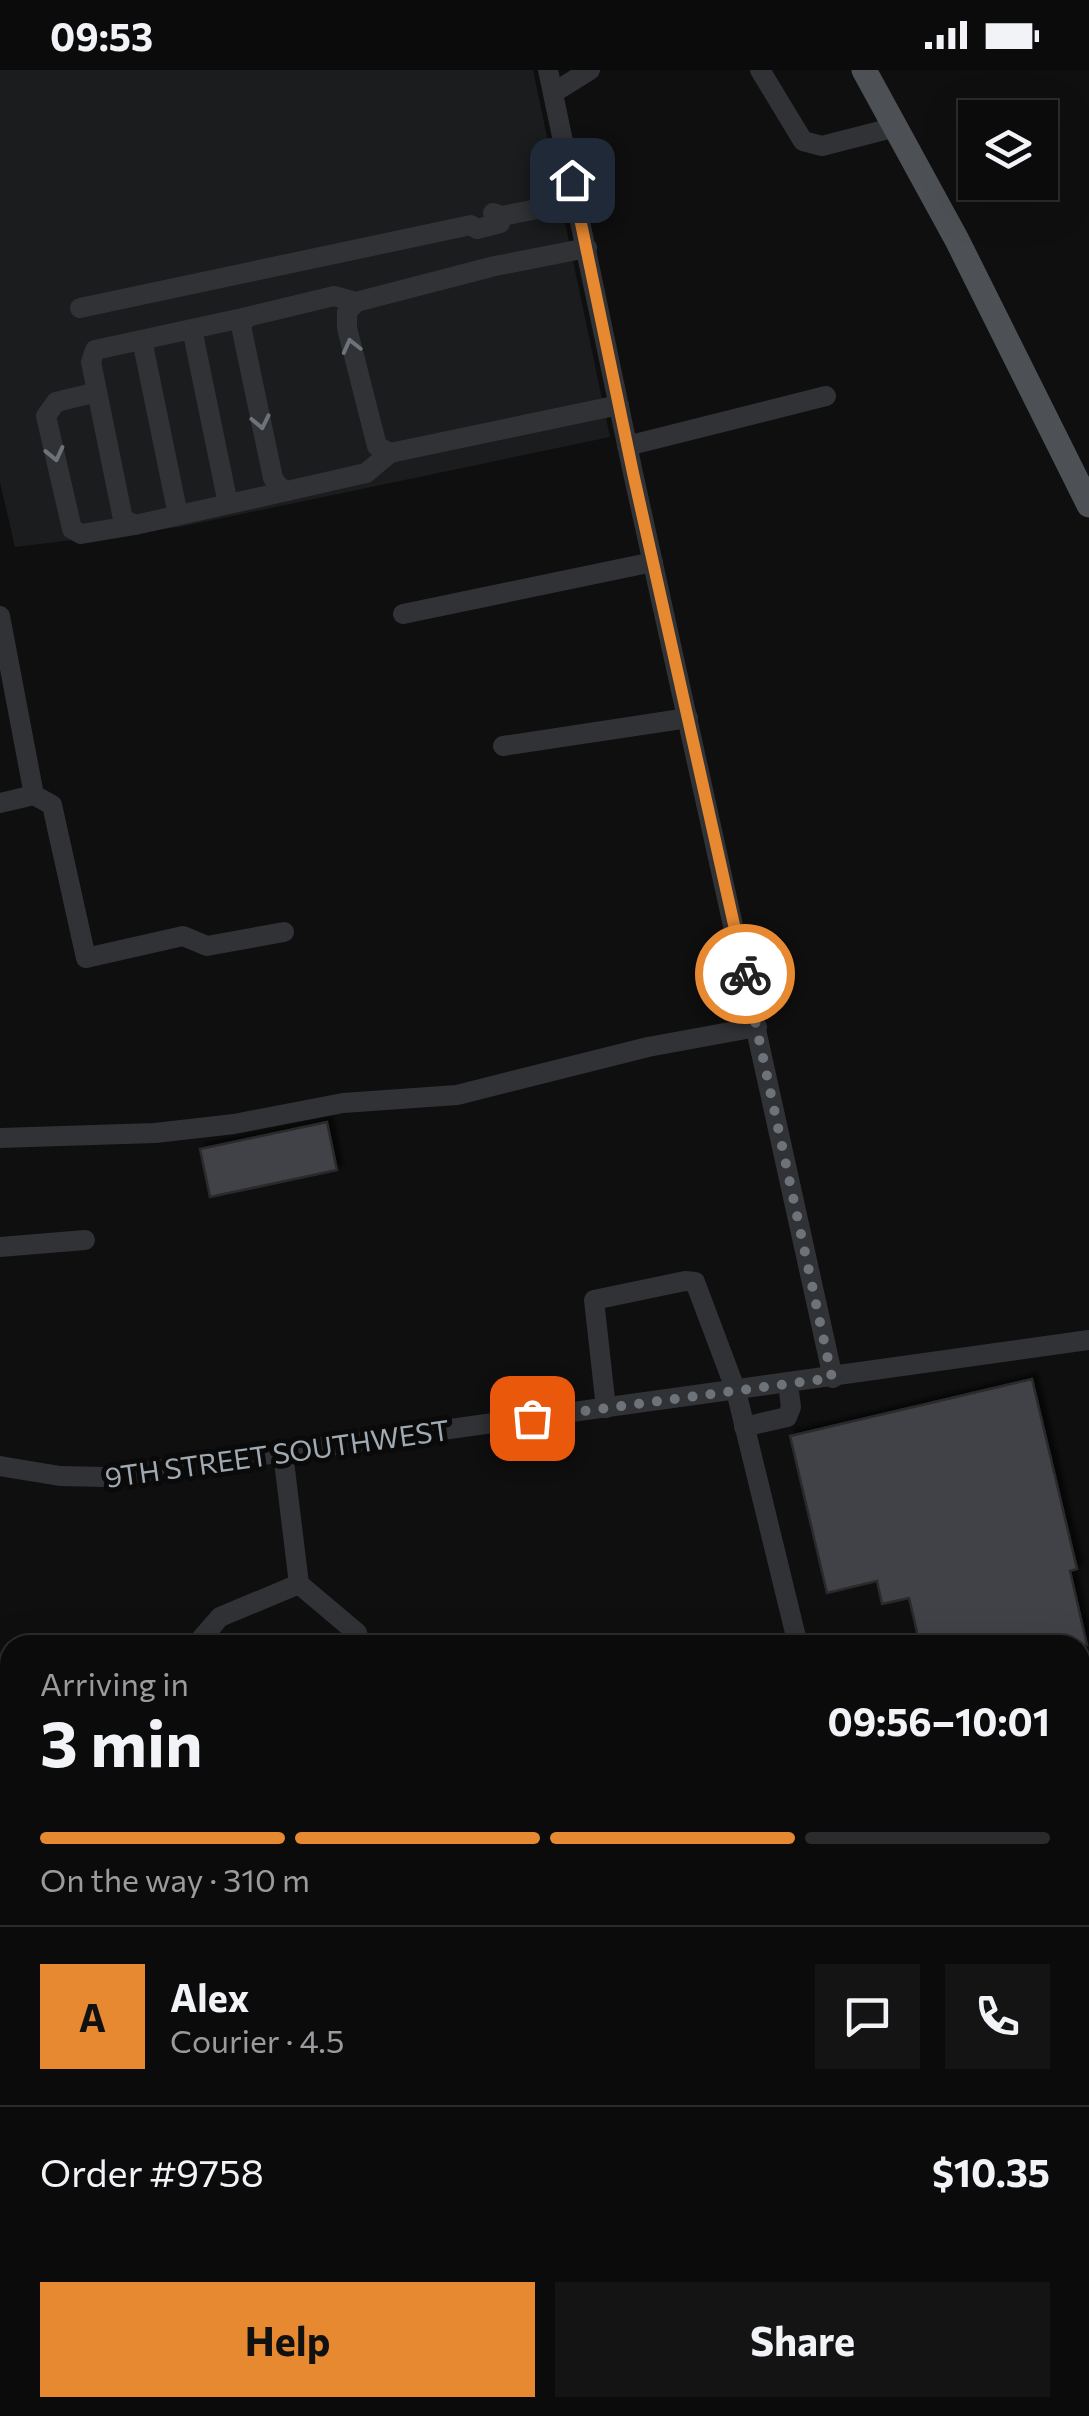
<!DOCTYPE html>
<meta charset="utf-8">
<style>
:root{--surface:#0b0b0c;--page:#141415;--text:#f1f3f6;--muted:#9a9b9d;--line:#2b2b2d;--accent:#e78931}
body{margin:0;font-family:Commissioner,sans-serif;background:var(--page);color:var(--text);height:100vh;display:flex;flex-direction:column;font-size:38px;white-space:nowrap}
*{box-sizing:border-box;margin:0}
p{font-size:32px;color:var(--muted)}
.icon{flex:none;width:55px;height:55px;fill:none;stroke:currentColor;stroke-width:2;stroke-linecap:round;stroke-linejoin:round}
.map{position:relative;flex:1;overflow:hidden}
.drawer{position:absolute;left:0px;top:1565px;width:1090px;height:782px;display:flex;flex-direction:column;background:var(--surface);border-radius:30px 30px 0 0;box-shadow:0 10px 40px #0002,0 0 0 2px var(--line)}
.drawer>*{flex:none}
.buttons{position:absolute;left:958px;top:30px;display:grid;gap:20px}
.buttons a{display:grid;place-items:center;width:100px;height:100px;border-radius:0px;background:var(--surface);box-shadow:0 10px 40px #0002,0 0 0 2px var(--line);font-size:50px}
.pin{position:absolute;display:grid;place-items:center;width:85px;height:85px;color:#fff;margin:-42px;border-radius:20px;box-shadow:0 5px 15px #0006}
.courier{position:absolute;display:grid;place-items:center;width:100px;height:100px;margin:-50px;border:8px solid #e78931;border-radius:50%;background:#fff;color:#222;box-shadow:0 2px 12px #0007}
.overview em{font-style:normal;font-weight:700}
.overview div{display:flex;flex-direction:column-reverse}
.overview{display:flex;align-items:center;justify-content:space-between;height:170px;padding:0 40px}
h1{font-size:65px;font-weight:700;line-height:75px}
.bar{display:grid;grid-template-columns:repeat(4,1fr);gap:15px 10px;align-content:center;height:120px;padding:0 40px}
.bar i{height:12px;border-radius:8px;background:var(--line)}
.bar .on{background:var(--accent)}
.bar p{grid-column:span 4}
.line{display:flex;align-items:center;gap:25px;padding:0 40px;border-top:2px solid var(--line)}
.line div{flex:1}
.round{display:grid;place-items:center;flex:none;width:105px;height:105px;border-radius:0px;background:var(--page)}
.button{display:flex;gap:20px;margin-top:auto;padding:20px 40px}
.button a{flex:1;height:115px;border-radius:0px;background:var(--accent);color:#111;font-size:40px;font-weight:700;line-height:115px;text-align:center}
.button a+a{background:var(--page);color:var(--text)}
.status{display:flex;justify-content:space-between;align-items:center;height:70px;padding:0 50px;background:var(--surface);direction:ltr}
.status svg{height:28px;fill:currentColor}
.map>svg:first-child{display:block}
.built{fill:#1b1c1d}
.green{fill:#1c231c}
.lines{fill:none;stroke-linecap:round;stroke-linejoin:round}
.stream{stroke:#2a3438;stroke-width:5}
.building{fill:#404346;stroke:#292a2c;stroke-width:2.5;filter:url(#shadow)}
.minor{stroke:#303235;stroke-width:20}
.major{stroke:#4d5054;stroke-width:25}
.oneway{stroke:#6e7379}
.done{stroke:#6e7379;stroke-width:10;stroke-dasharray:0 18}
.route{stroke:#e78931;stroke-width:12}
.labels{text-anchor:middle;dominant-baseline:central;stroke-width:10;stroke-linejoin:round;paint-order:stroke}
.street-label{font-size:28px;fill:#a1a9b1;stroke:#0a0a0b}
</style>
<div class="status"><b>09:53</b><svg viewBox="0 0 49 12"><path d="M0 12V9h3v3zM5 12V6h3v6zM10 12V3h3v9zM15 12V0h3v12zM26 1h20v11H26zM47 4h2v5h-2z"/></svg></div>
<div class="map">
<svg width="1089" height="2346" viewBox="0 0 1089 2346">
<defs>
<filter id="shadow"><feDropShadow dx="5" dy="-5" stdDeviation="2.5" flood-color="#0009"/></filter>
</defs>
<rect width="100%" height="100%" fill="#0f0f10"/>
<!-- built -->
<path class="built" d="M0,0H533L610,367L180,457L15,477L0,412Z"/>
<!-- green -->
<path class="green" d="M1089,2078V2254L1080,2257V2086Z"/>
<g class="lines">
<!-- stream -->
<g class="stream">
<path d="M0,1656L10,1667"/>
<path d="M764,2338L775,2346"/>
</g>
</g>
<!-- building -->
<g class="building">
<path d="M327,1052L337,1100L210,1127L200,1079Z"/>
<path d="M1032,1309L1077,1499L1070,1501L1087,1575H920L909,1528L882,1534L877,1511L827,1523L790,1366Z"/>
</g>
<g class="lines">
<!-- minor -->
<g class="minor">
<path d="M548,0L633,403L833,1308"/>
<path d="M760,0L803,71L822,76L896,57"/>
<path d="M553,23L590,0"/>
<path d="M493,143L502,146L578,131"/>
<path d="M356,232L347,242V258L377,376L390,383L619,335"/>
<path d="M80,238L471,155L477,159L500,153L502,146"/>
<path d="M247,247L95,280L91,292L123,449L135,455L287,421"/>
<path d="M192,259L228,434"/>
<path d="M142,270L178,445"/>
<path d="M97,322L56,332L46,346L72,459L81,464L135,455"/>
<path d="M627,376L826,326"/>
<path d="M390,383L366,403L287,421L278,416L273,408L241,256L247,247L334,226L356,232L495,196L587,178"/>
<path d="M403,544L653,492"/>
<path d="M0,546L34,725L52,735L86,888L183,866L207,876L284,862"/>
<path d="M503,676L688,648"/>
<path d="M0,733L34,725"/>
<path d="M0,1068L155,1063L234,1054L343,1033L457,1025L648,977L757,957"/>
<path d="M0,1177L85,1170"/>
<path d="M606,1338L594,1230L685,1211L695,1212L736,1321L798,1575"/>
<path d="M744,1357L787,1347L791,1337L788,1314"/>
<path d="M283,1383L299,1514L357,1563L361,1575"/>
<path d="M0,1396L60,1406L106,1407L1089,1270"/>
<path d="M200,1575V1570L220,1547L299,1514"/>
<path d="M1080,1968L1089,1965"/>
</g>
<!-- major -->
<path class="major" d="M864,0L957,170L1089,435"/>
</g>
<!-- one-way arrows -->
<defs><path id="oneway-chevron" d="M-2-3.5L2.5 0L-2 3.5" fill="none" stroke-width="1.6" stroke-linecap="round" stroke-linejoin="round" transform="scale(2.5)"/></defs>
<g class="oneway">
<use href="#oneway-chevron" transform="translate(351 276) rotate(-104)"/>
<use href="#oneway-chevron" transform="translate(261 352) rotate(78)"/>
<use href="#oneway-chevron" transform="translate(55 384) rotate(77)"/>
</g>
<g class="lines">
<!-- done -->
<path class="done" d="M532,1348L832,1308L745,904"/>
<!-- route -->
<path class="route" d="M572,110L633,403L745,904"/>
</g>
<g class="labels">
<!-- street labels -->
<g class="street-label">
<text transform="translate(277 1383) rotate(-8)">9TH STREET SOUTHWEST</text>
</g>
</g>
</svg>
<div class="buttons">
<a><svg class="icon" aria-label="layers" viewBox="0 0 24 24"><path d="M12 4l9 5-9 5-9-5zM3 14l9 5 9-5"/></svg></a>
</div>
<div class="pin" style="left:532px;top:1348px;background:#ea580c"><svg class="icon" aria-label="bag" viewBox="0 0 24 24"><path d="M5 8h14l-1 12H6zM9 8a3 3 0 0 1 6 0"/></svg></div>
<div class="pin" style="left:572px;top:110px;background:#1f2937"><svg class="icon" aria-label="home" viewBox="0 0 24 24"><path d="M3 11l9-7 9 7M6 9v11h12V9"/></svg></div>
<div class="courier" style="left:745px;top:904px"><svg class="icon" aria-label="bike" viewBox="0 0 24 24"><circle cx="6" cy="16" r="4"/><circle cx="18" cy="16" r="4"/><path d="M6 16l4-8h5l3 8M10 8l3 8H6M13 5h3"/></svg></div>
<section class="drawer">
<div class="overview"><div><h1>3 min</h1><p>Arriving in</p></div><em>09:56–10:01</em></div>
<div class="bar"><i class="on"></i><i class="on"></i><i class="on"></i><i></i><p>On the way · 310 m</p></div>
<div class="line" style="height:180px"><b class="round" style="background:var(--accent);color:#111">A</b><div><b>Alex</b><p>Courier · 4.5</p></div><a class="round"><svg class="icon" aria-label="chat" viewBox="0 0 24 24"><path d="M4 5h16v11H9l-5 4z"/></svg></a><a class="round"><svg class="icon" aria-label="phone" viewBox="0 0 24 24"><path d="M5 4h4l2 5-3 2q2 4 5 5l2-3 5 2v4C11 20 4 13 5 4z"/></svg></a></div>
<div class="line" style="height:130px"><div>Order #9758</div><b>$10.35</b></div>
<div class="button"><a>Help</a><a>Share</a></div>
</section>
</div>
